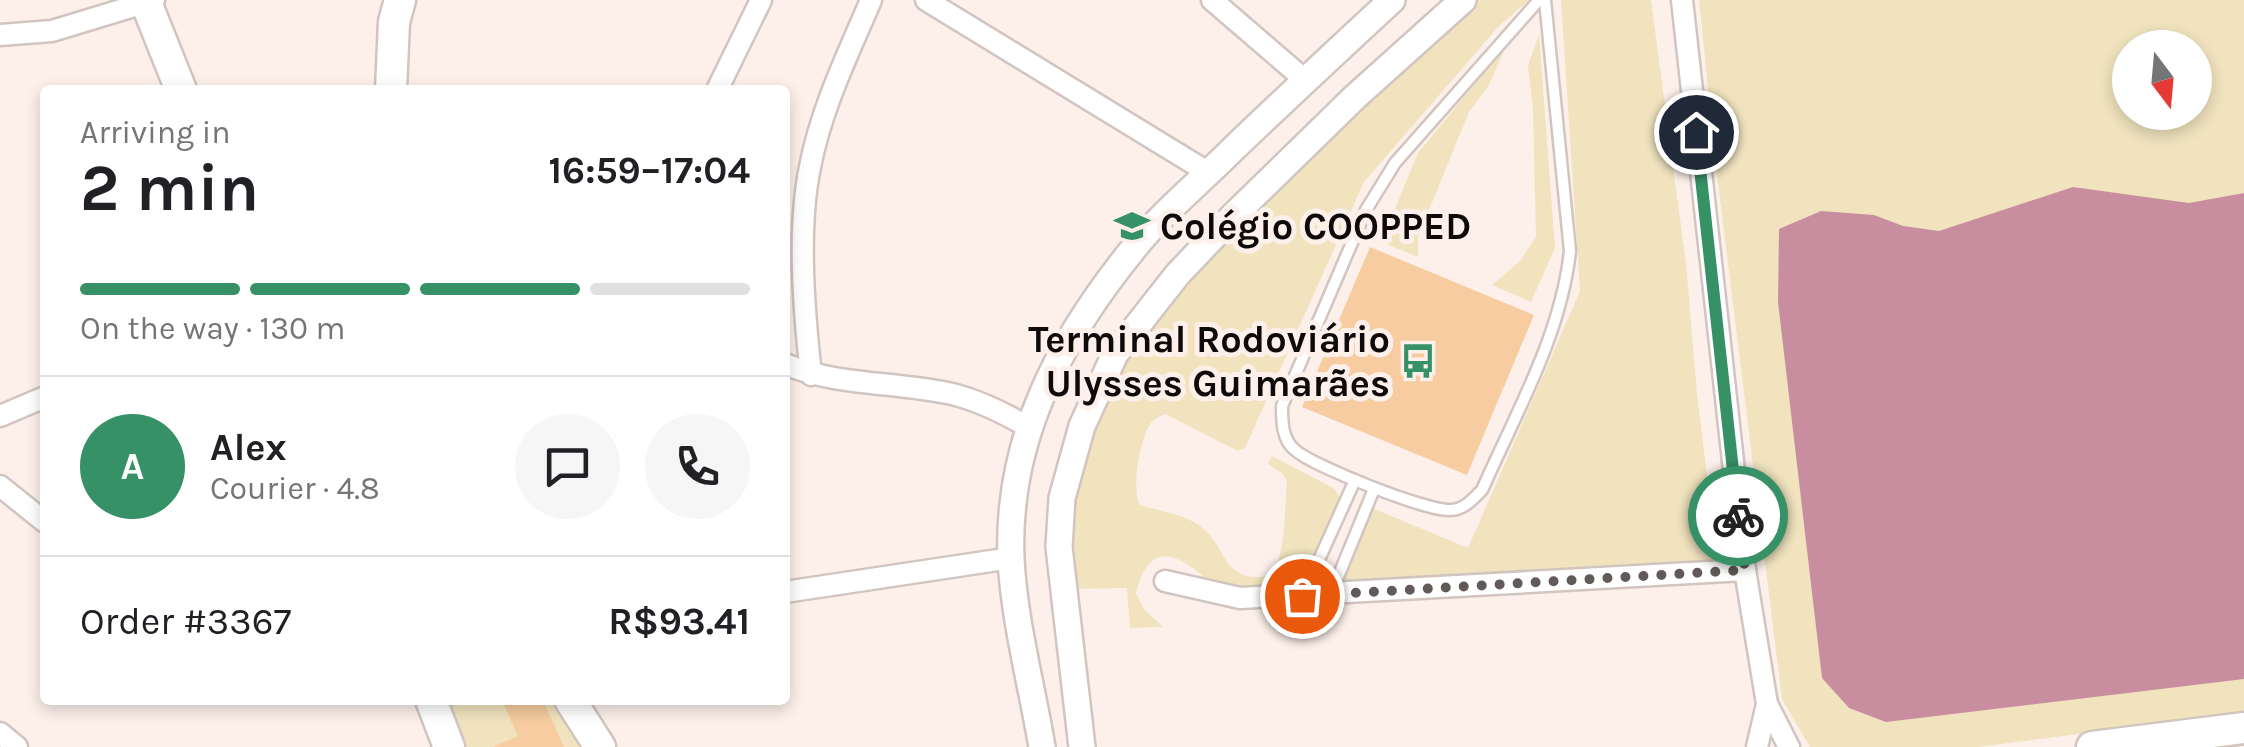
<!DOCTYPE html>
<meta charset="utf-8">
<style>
:root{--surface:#fff;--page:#f6f6f6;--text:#202124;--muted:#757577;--line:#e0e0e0;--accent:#369167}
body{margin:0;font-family:Karla,sans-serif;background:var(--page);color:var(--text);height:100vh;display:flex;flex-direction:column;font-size:38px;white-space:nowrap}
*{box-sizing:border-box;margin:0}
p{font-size:32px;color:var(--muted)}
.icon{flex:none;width:55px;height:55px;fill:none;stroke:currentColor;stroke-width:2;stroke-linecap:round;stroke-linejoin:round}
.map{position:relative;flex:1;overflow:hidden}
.sheet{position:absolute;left:40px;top:85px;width:750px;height:620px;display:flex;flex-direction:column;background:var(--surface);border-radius:10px;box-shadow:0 5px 15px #0003}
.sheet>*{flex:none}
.needle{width:65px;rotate:164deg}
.tools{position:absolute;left:2112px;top:30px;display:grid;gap:20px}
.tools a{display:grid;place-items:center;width:100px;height:100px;border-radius:50%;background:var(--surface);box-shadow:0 5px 15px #0003;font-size:50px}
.pin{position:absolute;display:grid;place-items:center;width:85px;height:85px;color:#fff;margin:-42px;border:5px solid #fff;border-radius:50%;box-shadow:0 2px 10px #0007}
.courier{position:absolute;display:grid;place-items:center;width:100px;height:100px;margin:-50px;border:8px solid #369167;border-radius:50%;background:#fff;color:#222;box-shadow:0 2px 12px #0007}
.summary em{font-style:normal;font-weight:700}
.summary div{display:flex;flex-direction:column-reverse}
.summary{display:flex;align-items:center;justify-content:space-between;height:170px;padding:0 40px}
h1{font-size:65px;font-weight:700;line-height:75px}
.bar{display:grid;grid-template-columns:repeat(4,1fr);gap:15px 10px;align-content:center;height:120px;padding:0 40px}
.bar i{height:12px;border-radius:8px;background:var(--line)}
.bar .active{background:var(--accent)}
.bar p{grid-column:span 4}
.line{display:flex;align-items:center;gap:25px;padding:0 40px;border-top:2px solid var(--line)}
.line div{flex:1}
.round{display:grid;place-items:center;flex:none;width:105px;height:105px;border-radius:52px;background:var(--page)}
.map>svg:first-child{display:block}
.green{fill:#f0e3be;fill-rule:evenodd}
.water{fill:#c88ea0}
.building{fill:#f6cca0}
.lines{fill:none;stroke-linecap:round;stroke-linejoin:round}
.service-casing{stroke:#d2c5c0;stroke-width:15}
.minor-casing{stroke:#d2c5c0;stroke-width:25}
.tertiary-casing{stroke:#d2c5c0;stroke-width:30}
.secondary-casing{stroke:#d2c5c0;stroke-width:35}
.service{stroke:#fff;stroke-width:10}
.minor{stroke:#fff;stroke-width:20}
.tertiary{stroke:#fff;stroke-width:25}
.secondary{stroke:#fff;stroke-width:30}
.done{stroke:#625a58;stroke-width:10;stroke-dasharray:0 18}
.route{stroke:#369167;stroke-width:12}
.labels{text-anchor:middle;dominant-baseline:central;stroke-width:10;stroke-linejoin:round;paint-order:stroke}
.poi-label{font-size:38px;font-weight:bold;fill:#0e0a09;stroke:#fdf0ea;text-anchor:start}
</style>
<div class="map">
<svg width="2244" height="747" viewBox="0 0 2244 747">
<rect width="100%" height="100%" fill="#fdf0ea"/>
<!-- green -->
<g class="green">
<path d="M1475,0H1529L1499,26L1364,182L1245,448L1238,451L1165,414C1159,417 1155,418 1151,423C1140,436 1131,491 1140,505C1158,511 1184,514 1200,526C1229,547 1220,584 1271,576C1287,551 1284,511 1287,482L1282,473L1268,464L1272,456L1335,489L1340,498L1302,587L1222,593C1191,566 1153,526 1136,593L1144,609L1163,627L1130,628L1127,588L1067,589C1069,500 1089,412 1139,336C1152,317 1169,300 1184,282Z"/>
<path d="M1561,0H1651L1686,264L1697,394L1717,557L1710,567L1345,583C1339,560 1363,528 1372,508L1468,548L1580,291Z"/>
<path d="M1699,0H2244V713L1978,747H1810L1782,699L1717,175ZM2130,48H2195V112H2130Z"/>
<path d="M1539,34L1555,248L1531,302L1492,285L1520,261L1536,237L1533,109L1528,66Z"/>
<path d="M1506,46L1489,85L1469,112L1418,237V257L1381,242L1418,153Z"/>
<path d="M445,700H556L583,747H462Z"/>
</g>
<!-- water -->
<path class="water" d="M2073,187L2189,203L2244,193V679L1886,722L1849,708L1822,678L1778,302L1779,229L1821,211L1874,215L1903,226L1939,231Z"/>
<!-- building -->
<g class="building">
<path d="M1370,247L1534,315L1467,475L1302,407Z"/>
<path d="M516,700H543L564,747H493L518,736L504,705Z"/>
</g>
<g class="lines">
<defs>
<g id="service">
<path d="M1539,0L1395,163L1366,210L1282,406C1282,421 1282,440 1295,450C1313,466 1426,511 1450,510C1464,510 1473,499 1482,490C1516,413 1561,335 1570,251L1545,0"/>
<path d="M1304,593L1355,480"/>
<path d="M1331,594L1374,489"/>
</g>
<g id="minor">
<path d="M926,0L1209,173"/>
<path d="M1212,0L1305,80"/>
<path d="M1682,0L1745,570L1767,704L1789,747"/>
<path d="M0,35L52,31L154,0"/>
<path d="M717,90L761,0"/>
<path d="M785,364C839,387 899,381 956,395C982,402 1004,413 1028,427"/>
<path d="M811,375C804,311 797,230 810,167C821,109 848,54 871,0"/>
<path d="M0,416L45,397"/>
<path d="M0,486L45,522"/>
<path d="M1165,581L1240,598L1745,570"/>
<path d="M785,592L1011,558"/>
<path d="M0,733L17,747"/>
<path d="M1757,747L1767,704"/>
</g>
<g id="tertiary">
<path d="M1042,747C1032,687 1014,620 1011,559C1006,439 1060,339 1134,248C1162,213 1199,183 1231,151C1284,100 1338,50 1392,0"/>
<path d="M1082,747L1059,547L1062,498L1082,426L1115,354L1177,275L1232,217L1355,97L1463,0"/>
</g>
<g id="secondary">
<path d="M145,0L181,90"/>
<path d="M391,90L394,22L400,0"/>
<path d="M431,700L449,747"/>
<path d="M570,700L600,747"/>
<path d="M2092,747L2244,728"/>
</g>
</defs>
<!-- service casing -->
<use href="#service" class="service-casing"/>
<!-- minor casing -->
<use href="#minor" class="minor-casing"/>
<!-- tertiary casing -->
<use href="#tertiary" class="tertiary-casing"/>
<!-- secondary casing -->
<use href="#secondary" class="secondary-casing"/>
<!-- service -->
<use href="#service" class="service"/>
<!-- minor -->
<use href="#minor" class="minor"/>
<!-- tertiary -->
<use href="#tertiary" class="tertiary"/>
<!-- secondary -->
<use href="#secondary" class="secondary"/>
</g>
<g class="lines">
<!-- done -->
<path class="done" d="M1302,596L1745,570L1738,516"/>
<!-- route -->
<path class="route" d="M1696,132L1738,516"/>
</g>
<!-- icons -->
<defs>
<symbol id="university-bare" viewBox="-9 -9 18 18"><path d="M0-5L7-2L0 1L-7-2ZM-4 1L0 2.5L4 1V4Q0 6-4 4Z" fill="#369167" stroke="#fdf0ea" stroke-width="2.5" paint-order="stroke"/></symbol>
<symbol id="bus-bare" viewBox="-9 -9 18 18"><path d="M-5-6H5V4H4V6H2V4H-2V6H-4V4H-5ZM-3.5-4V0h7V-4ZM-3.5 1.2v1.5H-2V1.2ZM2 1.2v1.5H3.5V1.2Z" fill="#369167" stroke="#fdf0ea" stroke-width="2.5" paint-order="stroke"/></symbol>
</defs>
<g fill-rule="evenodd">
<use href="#university-bare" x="1107" y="201" width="50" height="50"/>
<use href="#bus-bare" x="1393" y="336" width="50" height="50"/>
</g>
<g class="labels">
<!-- poi labels -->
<g class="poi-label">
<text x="1160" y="226">Colégio COOPPED</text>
<text x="1390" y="339" text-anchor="end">Terminal Rodoviário<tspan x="1390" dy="44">Ulysses Guimarães</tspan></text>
</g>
</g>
</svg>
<div class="tools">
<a><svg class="needle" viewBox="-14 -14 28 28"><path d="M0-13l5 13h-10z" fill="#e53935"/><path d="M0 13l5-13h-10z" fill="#757577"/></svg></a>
</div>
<div class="pin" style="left:1302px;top:596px;background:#ea580c"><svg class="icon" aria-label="bag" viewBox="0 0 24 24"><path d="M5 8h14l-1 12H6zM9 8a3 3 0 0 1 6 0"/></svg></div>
<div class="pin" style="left:1696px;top:132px;background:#1f2937"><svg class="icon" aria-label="home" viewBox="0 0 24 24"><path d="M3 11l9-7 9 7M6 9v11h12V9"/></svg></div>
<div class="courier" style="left:1738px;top:516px"><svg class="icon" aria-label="bike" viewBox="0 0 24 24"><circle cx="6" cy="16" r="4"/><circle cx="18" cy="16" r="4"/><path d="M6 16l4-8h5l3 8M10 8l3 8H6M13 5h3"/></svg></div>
<section class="sheet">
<div class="summary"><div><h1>2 min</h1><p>Arriving in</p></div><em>16:59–17:04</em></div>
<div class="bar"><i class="active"></i><i class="active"></i><i class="active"></i><i></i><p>On the way · 130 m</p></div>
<div class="line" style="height:180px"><b class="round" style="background:var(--accent);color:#fff">A</b><div><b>Alex</b><p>Courier · 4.8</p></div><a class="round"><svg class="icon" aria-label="chat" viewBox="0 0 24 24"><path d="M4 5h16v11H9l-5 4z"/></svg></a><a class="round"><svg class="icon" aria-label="phone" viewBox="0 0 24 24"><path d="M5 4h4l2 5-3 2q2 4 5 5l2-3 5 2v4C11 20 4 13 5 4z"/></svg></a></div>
<div class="line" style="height:130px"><div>Order #3367</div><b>R$93.41</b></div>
</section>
</div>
